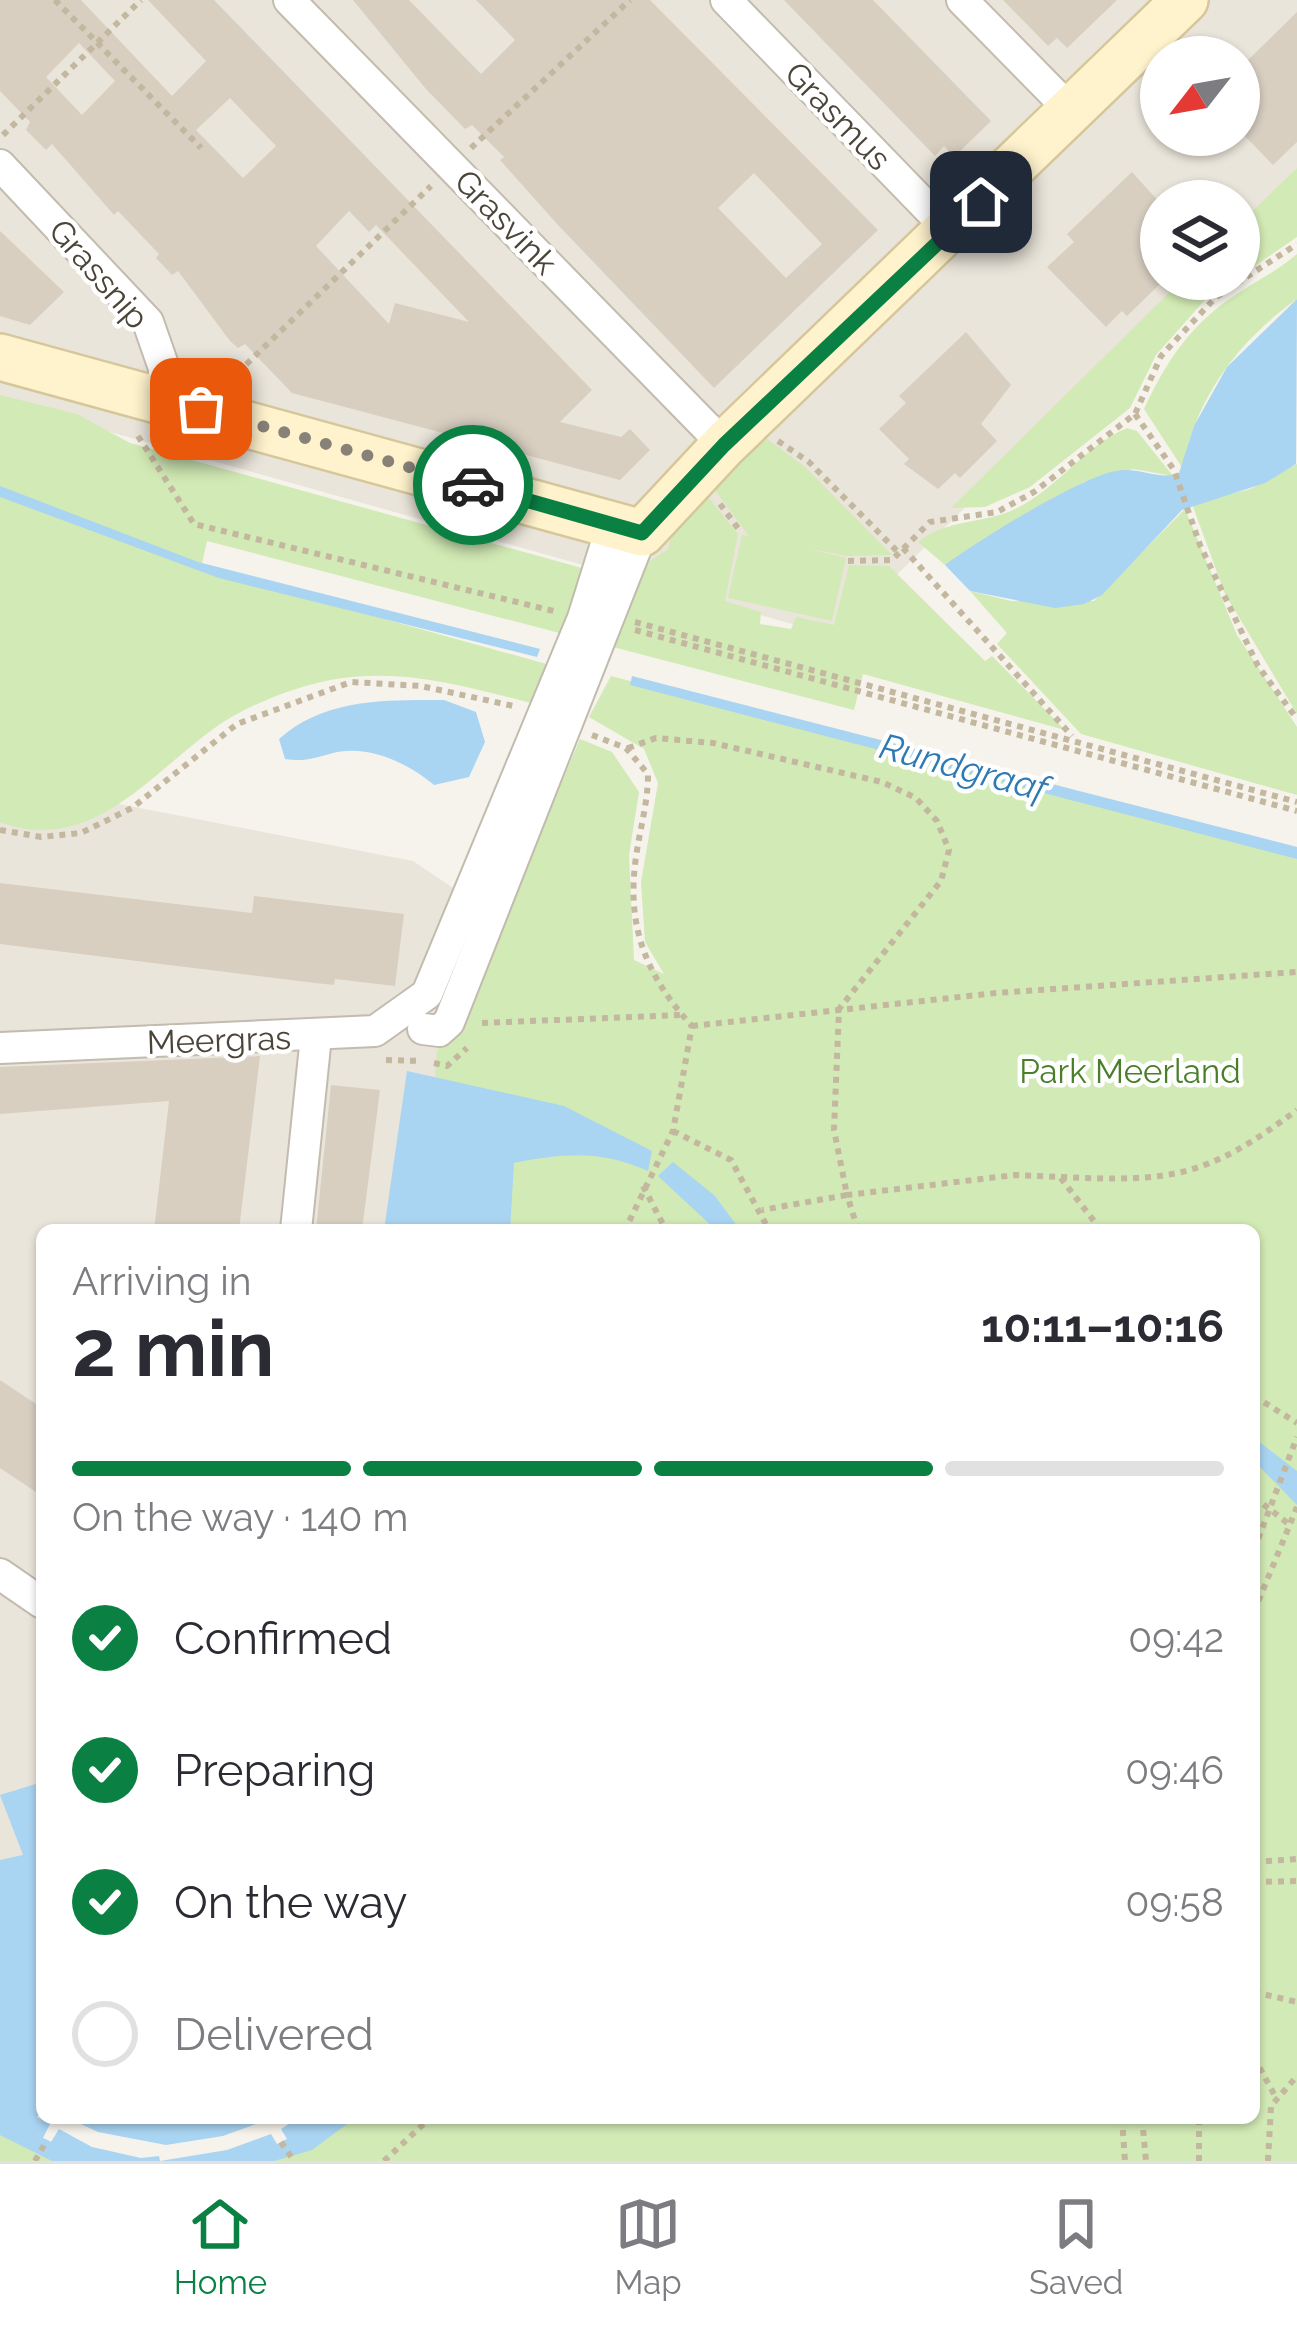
<!DOCTYPE html>
<meta charset="utf-8">
<style>
:root{--surface:#fff;--page:#f2f2f3;--text:#2b2b33;--muted:#7c7c81;--line:#e1e1e2;--accent:#0b8043}
body{margin:0;font-family:Raleway,sans-serif;background:var(--page);color:var(--text);height:100vh;display:flex;flex-direction:column;font-size:45px;white-space:nowrap}
*{box-sizing:border-box;margin:0}
p{font-size:39px;color:var(--muted)}
.icon{flex:none;width:66px;height:66px;fill:none;stroke:currentColor;stroke-width:2;stroke-linecap:round;stroke-linejoin:round}
.map{position:relative;flex:1;overflow:hidden}
.side{position:absolute;left:36px;top:1224px;width:1224px;height:900px;display:flex;flex-direction:column;background:var(--surface);border-radius:18px;box-shadow:0 3px 9px #0004}
.side>*{flex:none}
.needle{width:78px;rotate:239deg}
.controls{position:absolute;left:1140px;top:36px;display:grid;gap:24px}
.controls a{display:grid;place-items:center;width:120px;height:120px;border-radius:50%;background:var(--surface);box-shadow:0 3px 9px #0004;font-size:60px}
.pin{position:absolute;display:grid;place-items:center;width:102px;height:102px;color:#fff;margin:-51px;border-radius:24px;box-shadow:0 6px 18px #0006}
.courier{position:absolute;display:grid;place-items:center;width:120px;height:120px;margin:-60px;border:9px solid #0b8043;border-radius:50%;background:#fff;color:#222;box-shadow:0 3px 15px #0007}
.summary em{font-style:normal;font-weight:700}
.summary div{display:flex;flex-direction:column-reverse}
.summary{display:flex;align-items:center;justify-content:space-between;height:204px;padding:0 36px}
h1{font-size:78px;font-weight:700;line-height:90px}
.bar{display:grid;grid-template-columns:repeat(4,1fr);gap:18px 12px;align-content:center;height:144px;padding:0 36px}
.bar i{height:15px;border-radius:9px;background:var(--line)}
.bar .active{background:var(--accent)}
.bar p{grid-column:span 4}
ol{padding:0 36px;list-style:none}
li{display:flex;align-items:center;gap:36px;height:132px}
li p{margin-inline-start:auto}
li .icon{padding:12px;border-radius:50%;background:var(--accent);color:#fff;stroke-width:4}
li:last-child{color:var(--muted)}
li i{width:66px;height:66px;border:6px solid var(--line);border-radius:50%}
.menu{display:flex;justify-content:space-around;align-items:center;height:168px;border-top:3px solid var(--line);background:var(--surface);font-size:33px;color:var(--muted)}
.menu a{display:grid;justify-items:center;gap:6px}
.menu .active{color:var(--accent)}
.map>svg:first-child{display:block}
.residential{fill:#eae5da;fill-rule:evenodd}
.green{fill:#d2eab5}
.water{fill:#a9d4f2}
.pier{fill:#f6f3ec}
.building{fill:#d8cfc1;fill-rule:evenodd}
.lines{fill:none;stroke-linecap:round;stroke-linejoin:round}
.street-casing{stroke:#c2bbae;stroke-width:34}
.secondary-casing{stroke:#d6c79b;stroke-width:50}
.path{stroke:#c4b79f;stroke-width:6;stroke-dasharray:6 6;stroke-linecap:butt}
.street{stroke:#fff;stroke-width:30}
.secondary{stroke:#fff3cd;stroke-width:45}
.done{stroke:#878178;stroke-width:12;stroke-dasharray:0 21.6}
.route{stroke:#0b8043;stroke-width:15}
.labels{text-anchor:middle;dominant-baseline:central;stroke-width:9;stroke-linejoin:round;paint-order:stroke}
.street-label{font-size:33px;fill:#4b4439;stroke:#fff}
.park-label{font-size:33px;fill:#4a7f2a;stroke:#fff}
.water-label{font-size:36px;font-style:italic;fill:#2e7ab2;stroke:#fff}
</style>
<div class="map">
<svg width="1297" height="2161" viewBox="0 0 1297 2161">
<rect width="100%" height="100%" fill="#f6f3ec"/>
<!-- residential -->
<g class="residential">
<path d="M0,0H1297V179L1239,236V201H1161V279H1196L835,636L0,401ZM1161,57H1239V135H1161Z"/>
<path d="M0,781L413,861L525,936L500,1230H42V1988L0,1996Z"/>
</g>
<!-- green -->
<g class="green">
<path d="M1297,168V237L1239,277V224Z"/>
<path d="M1297,254V299C1240,339 1194,399 1183,469L1144,409C1164,366 1186,331 1225,302C1248,285 1275,273 1297,254Z"/>
<path d="M1183,279H1235L1211,293L1156,355L1130,408L1030,487L985,507L951,508Z"/>
<path d="M0,395L77,414L130,443L636,583L641,567L668,549L676,516L701,488L738,534L725,601L761,612L760,624L791,629L796,617L834,625L849,565L889,566L985,661L992,656L1065,730L863,674L854,710L207,541L201,568L550,665L535,704C468,687 406,668 336,679C299,685 247,705 216,727C151,773 91,856 0,822Z"/>
<path d="M1127,428L1137,431L1173,476L1133,469L1084,482L945,565L918,542C947,519 981,524 1013,510C1057,490 1084,446 1127,428Z"/>
<path d="M758,432L805,467L892,555L847,556L806,548L846,558L832,621L728,598L742,535L749,536L708,481Z"/>
<path d="M1297,464V714L1225,594L1192,504L1250,489Z"/>
<path d="M1185,509L1237,635L1297,727V795L1081,734L997,644L1007,633L970,591L1011,601H1094Z"/>
<path d="M611,676L1297,857V2161H0V1996L42,2118H1254V1230H500L502,1095L435,1077L437,1050L456,1033L580,739L612,752L639,792L629,855L634,960L664,974L645,942L641,882L658,783L644,749L589,717Z"/>
</g>
<!-- water -->
<g class="water">
<path d="M1297,299L1296,464L1265,483L1182,510L1102,595L1084,604L1055,608L970,591L945,565C978,541 1078,478 1116,471C1139,466 1158,481 1179,473L1194,426L1227,367Z"/>
<path d="M0,486L198,562L540,649L537,657L219,578L0,497Z"/>
<path d="M632,676L1297,847V859L630,685Z"/>
<path d="M444,700L476,712L485,742L469,777L434,785C408,763 368,744 333,753C313,758 306,762 285,759L279,739C325,698 385,700 444,700Z"/>
<path d="M407,1071L564,1106L652,1151L648,1171C601,1150 564,1153 514,1163L510,1230H384Z"/>
<path d="M673,1162L715,1196L740,1230H716L658,1176Z"/>
<path d="M1254,1438L1297,1471V1505L1254,1461Z"/>
<path d="M42,1782V2118H355L312,2150L274,2161H52L0,2135V1860L23,1855L0,1795Z"/>
</g>
<!-- pier -->
<path class="pier" d="M42,2111V2118H68L98,2132L166,2145L223,2136L273,2118L292,2122L281,2129L287,2139L277,2144L271,2134L227,2150L160,2161L159,2156L141,2158L92,2147L59,2129L51,2142L43,2138L50,2124L37,2117Z"/>
<!-- building -->
<g class="building">
<path d="M0,0H81L172,96L206,61L148,0H214L592,390L560,422L621,437L630,429L650,450L620,480L292,393L245,344L238,348L230,341L178,271L172,275L156,258L159,254L118,211L114,215L52,144L46,150L26,130L30,122L0,91ZM79,43L115,81L82,115L46,77ZM230,98L276,146L243,178L196,130ZM349,211L369,232L376,225L469,322L395,303L389,324L316,246Z"/>
<path d="M353,0H409L481,74L515,40L476,0H650L878,230L714,388L558,225L500,160L504,157L472,125L465,129L426,89ZM754,173L822,244L786,278L718,208Z"/>
<path d="M784,0H873L991,121L954,157L944,146L935,156Z"/>
<path d="M1003,0H1117L1067,48L1057,38L1048,46Z"/>
<path d="M1297,12V142L1273,165L1239,130V69Z"/>
<path d="M1132,172L1161,204V251L1149,262L1165,279L1127,316L1122,311L1106,327L1047,267L1074,242L1067,234Z"/>
<path d="M0,231L64,292L30,325L0,316Z"/>
<path d="M966,332L1011,385L981,424L997,441L960,478L955,473L938,489L904,464L909,459L879,429L906,403L899,396Z"/>
<path d="M0,883L252,913L254,896L404,914L395,986L335,979L334,985L315,983L0,944Z"/>
<path d="M260,1056L239,1230H154L169,1101L0,1114V1067Z"/>
<path d="M331,1085L380,1090L362,1230H316Z"/>
<path d="M0,1380L42,1408V1496L0,1468Z"/>
</g>
<g class="lines">
<defs>
<g id="street">
<path d="M289,0L724,445"/>
<path d="M726,0L950,231"/>
<path d="M962,0L1073,113"/>
<path d="M0,165L148,322L164,368V399"/>
<path d="M423,1029L439,1031L449,1022L642,533"/>
<path d="M0,1048L375,1031L427,994L583,618L612,525"/>
<path d="M296,1230L316,1036"/>
<path d="M0,1574L42,1603"/>
</g>
<path id="secondary" d="M0,357L642,533L724,445L1185,0"/>
</defs>
<!-- street casing -->
<use href="#street" class="street-casing"/>
<!-- secondary casing -->
<use href="#secondary" class="secondary-casing"/>
<!-- path -->
<g class="path">
<path d="M55,0L201,148"/>
<path d="M3,135L141,0"/>
<path d="M471,148L630,0"/>
<path d="M229,381L431,186"/>
<path d="M1135,414L1174,470L1200,545L1258,666L1297,719"/>
<path d="M138,436L194,524L558,612"/>
<path d="M778,441L809,462L898,552"/>
<path d="M720,504L740,531"/>
<path d="M903,548L1072,736"/>
<path d="M848,561L892,560L930,522L997,512L1034,492L1135,414L1161,356L1216,297L1297,244"/>
<path d="M635,622L1297,802"/>
<path d="M635,630L1297,811"/>
<path d="M592,735L626,748L648,774C648,803 640,828 636,857C626,926 646,976 692,1026L673,1131L625,1230"/>
<path d="M628,748L656,738L713,743L882,782L916,798L937,821L949,850L941,881L839,1009L834,1130L847,1195L762,1210"/>
<path d="M0,830L41,837L81,833L132,808L237,724L351,682L421,686L518,707"/>
<path d="M482,1023L682,1015"/>
<path d="M692,1026L996,993L1297,972"/>
<path d="M386,1060L421,1061"/>
<path d="M434,1063L447,1066L467,1048"/>
<path d="M673,1131L731,1160L769,1230"/>
<path d="M1061,1177C1171,1182 1206,1178 1297,1110"/>
<path d="M643,1186L666,1230"/>
<path d="M858,1230L847,1195L1015,1175L1060,1177L1101,1230"/>
<path d="M1254,1396L1297,1423"/>
<path d="M1254,1497L1290,1525"/>
<path d="M1254,1550L1297,1437"/>
<path d="M1254,1612L1297,1507"/>
<path d="M1254,1862L1297,1859"/>
<path d="M1254,1882L1297,1881"/>
<path d="M1254,1992L1297,2002"/>
<path d="M1254,2057L1275,2096"/>
<path d="M1122,2118L1125,2161"/>
<path d="M1142,2118L1146,2161"/>
<path d="M281,2142L294,2161"/>
<path d="M35,2161L47,2140"/>
<path d="M384,2161L430,2118"/>
<path d="M1199,2161V2118"/>
<path d="M1268,2161L1271,2106L1297,2076"/>
</g>
<!-- street -->
<use href="#street" class="street"/>
<!-- secondary -->
<use href="#secondary" class="secondary"/>
</g>
<g class="lines">
<!-- done -->
<path class="done" d="M201,409L473,485"/>
<!-- route -->
<path class="route" d="M473,485L642,533L724,445L981,202"/>
</g>
<g class="labels">
<!-- street labels -->
<g class="street-label">
<text transform="translate(838 116) rotate(46)">Grasmus</text>
<text transform="translate(506 222) rotate(46)">Grasvink</text>
<text transform="translate(99 274) rotate(49)">Grassnip</text>
<text transform="translate(219 1040) rotate(-2)">Meergras</text>
</g>
<!-- park labels -->
<g class="park-label">
<text x="1130" y="1071">Park Meerland</text>
</g>
<!-- water labels -->
<g class="water-label">
<text transform="translate(964 767) rotate(15)">Rundgraaf</text>
</g>
</g>
</svg>
<div class="controls">
<a><svg class="needle" viewBox="-14 -14 28 28"><path d="M0-13l5 13h-10z" fill="#e53935"/><path d="M0 13l5-13h-10z" fill="#7c7c81"/></svg></a>
<a><svg class="icon" aria-label="layers" viewBox="0 0 24 24"><path d="M12 4l9 5-9 5-9-5zM3 14l9 5 9-5"/></svg></a>
</div>
<div class="pin" style="left:201px;top:409px;background:#ea580c"><svg class="icon" aria-label="bag" viewBox="0 0 24 24"><path d="M5 8h14l-1 12H6zM9 8a3 3 0 0 1 6 0"/></svg></div>
<div class="pin" style="left:981px;top:202px;background:#1f2937"><svg class="icon" aria-label="home" viewBox="0 0 24 24"><path d="M3 11l9-7 9 7M6 9v11h12V9"/></svg></div>
<div class="courier" style="left:473px;top:485px"><svg class="icon" aria-label="car" viewBox="0 0 24 24"><path d="M5 17H2v-5l4-1 3-4h7l3 4 3 1v5h-3M9 17h6M6 11h13"/><circle cx="7" cy="17" r="2"/><circle cx="17" cy="17" r="2"/></svg></div>
<section class="side">
<div class="summary"><div><h1>2 min</h1><p>Arriving in</p></div><em>10:11–10:16</em></div>
<div class="bar"><i class="active"></i><i class="active"></i><i class="active"></i><i></i><p>On the way · 140 m</p></div>
<ol>
<li><svg class="icon" aria-label="check" viewBox="0 0 24 24"><path d="M5 12l5 5 9-10"/></svg>Confirmed<p>09:42</p></li>
<li><svg class="icon" aria-label="check" viewBox="0 0 24 24"><path d="M5 12l5 5 9-10"/></svg>Preparing<p>09:46</p></li>
<li><svg class="icon" aria-label="check" viewBox="0 0 24 24"><path d="M5 12l5 5 9-10"/></svg>On the way<p>09:58</p></li>
<li><i></i>Delivered</li>
</ol>
</section>
</div>
<nav class="menu">
<a class="active"><svg class="icon" aria-label="home" viewBox="0 0 24 24"><path d="M3 11l9-7 9 7M6 9v11h12V9"/></svg>Home</a>
<a><svg class="icon" aria-label="map" viewBox="0 0 24 24"><path d="M3 6l6-2 6 2 6-2v14l-6 2-6-2-6 2zM9 4v14M15 6v14"/></svg>Map</a>
<a><svg class="icon" aria-label="saved" viewBox="0 0 24 24"><path d="M7 4h10v16l-5-4-5 4z"/></svg>Saved</a>
</nav>
